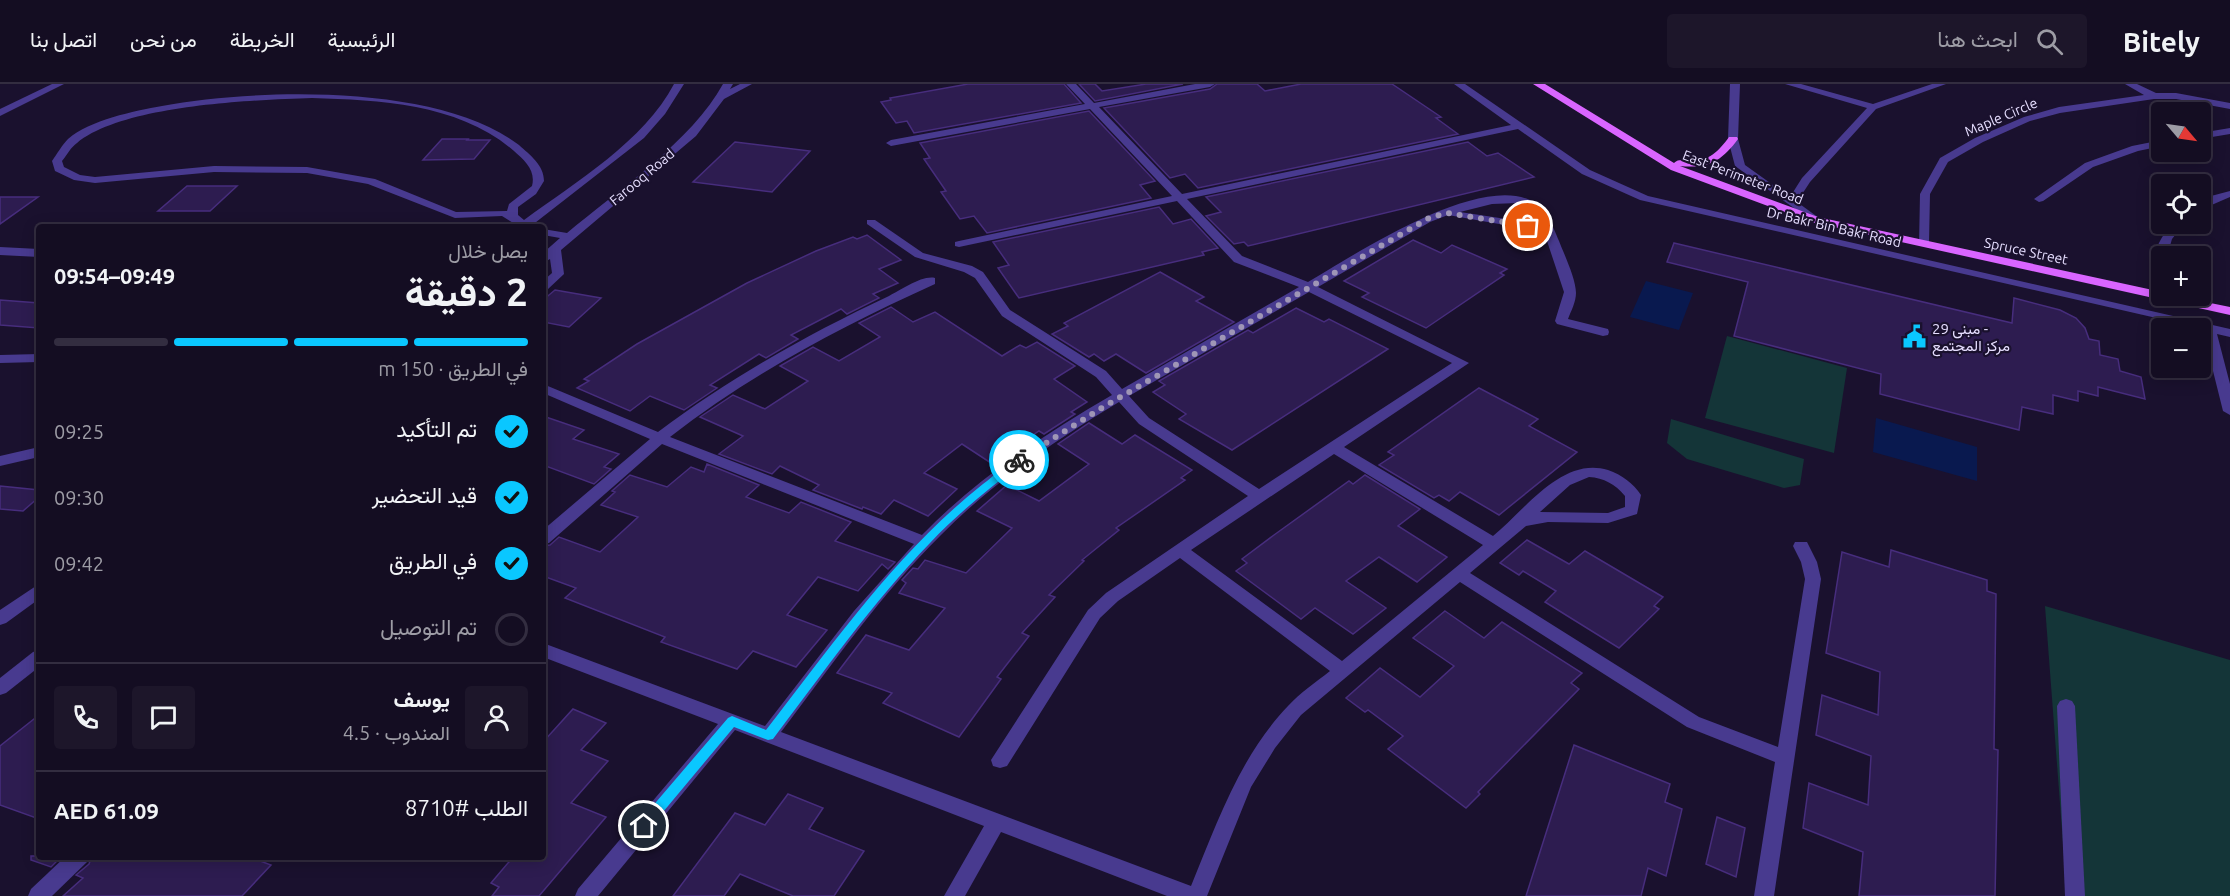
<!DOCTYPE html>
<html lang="ar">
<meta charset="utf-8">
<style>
:root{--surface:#140d22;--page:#1d162a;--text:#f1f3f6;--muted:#9d9ca5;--line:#332d40;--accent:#0ac7ff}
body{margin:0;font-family:Ubuntu,Vazirmatn,sans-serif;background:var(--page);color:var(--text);direction:rtl;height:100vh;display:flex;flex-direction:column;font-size:22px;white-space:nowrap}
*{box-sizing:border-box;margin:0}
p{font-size:20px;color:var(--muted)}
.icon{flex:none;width:33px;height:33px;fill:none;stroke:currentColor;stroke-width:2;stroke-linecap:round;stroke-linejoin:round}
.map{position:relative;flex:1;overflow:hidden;direction:ltr}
.sheet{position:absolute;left:36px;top:140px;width:510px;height:636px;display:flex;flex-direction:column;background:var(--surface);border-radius:6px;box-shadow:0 3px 15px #0003,0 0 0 2px var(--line);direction:rtl}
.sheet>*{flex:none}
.needle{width:39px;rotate:119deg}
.tools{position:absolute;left:2151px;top:18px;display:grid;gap:12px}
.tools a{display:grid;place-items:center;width:60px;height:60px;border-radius:6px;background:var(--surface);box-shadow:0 3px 15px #0003,0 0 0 2px var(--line);font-size:30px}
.pin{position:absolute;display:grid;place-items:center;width:51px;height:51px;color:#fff;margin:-26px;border:3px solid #fff;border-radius:50%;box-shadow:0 2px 6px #0007}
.courier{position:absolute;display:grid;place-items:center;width:60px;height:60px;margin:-30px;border:4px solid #0ac7ff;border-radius:50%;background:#fff;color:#222;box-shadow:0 2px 8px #0007}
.head em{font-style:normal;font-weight:700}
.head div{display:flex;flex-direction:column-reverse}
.head{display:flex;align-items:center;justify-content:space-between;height:102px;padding:0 18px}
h1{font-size:39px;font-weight:700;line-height:45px}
.bar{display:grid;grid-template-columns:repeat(4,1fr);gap:9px 6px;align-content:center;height:72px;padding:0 18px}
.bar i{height:8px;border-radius:4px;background:var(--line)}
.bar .active{background:var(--accent)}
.bar p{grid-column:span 4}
.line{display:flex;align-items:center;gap:15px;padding:0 18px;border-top:2px solid var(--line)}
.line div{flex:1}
.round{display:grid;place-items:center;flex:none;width:63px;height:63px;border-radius:6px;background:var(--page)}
ol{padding:0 18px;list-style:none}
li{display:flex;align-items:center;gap:18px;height:66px}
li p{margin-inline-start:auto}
li .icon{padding:6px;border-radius:50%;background:var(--accent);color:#111;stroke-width:4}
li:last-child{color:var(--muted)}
li i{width:33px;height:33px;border:3px solid var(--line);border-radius:50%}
header{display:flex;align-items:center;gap:36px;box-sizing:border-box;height:84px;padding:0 30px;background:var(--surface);border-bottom:2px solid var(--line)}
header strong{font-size:28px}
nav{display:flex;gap:33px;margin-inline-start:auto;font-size:21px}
.search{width:420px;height:54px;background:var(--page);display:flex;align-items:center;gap:15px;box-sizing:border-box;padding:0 21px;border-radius:6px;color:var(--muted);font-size:22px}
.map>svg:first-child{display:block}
.green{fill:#143538}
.water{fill:#09194f}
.building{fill:#2d1c50;stroke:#472d7d;stroke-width:1.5}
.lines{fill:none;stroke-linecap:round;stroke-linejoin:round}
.minor{fill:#483a8f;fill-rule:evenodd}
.major{fill:#d965ff;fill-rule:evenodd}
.route{fill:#0ac7ff}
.done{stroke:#9f96b6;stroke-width:6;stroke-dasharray:0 10.8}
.labels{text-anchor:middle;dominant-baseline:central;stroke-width:4.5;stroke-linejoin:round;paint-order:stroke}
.far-street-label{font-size:14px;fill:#e6deff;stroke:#1a112e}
.poi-label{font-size:15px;fill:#e6deff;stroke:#1a112e;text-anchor:start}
</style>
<header>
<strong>Bitely</strong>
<div class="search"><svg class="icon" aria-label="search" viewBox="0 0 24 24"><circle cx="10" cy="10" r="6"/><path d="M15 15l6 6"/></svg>ابحث هنا</div>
<nav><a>الرئيسية</a><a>الخريطة</a><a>من نحن</a><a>اتصل بنا</a></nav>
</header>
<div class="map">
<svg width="2230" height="812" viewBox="0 0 2230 812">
<rect width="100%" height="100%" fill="#1a112e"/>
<!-- green -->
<g class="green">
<path d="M1727,252L1847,284L1834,369L1705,334Z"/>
<path d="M1671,335L1804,375L1800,401L1784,404L1687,375L1667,359Z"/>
<path d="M2045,522L2230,576V812H2067Z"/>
</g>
<!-- water -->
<g class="water">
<path d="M1646,197L1693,209L1679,246L1630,233Z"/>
<path d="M1876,334L1977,363V397L1873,368Z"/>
</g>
<!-- building -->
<g class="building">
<path d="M968,0H1064L1081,19L914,49L907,37L896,39L881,18L891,16L890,14Z"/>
<path d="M1079,0H1095L1102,7L1146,0H1183L1095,17Z"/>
<path d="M1217,0H1257L1265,7L1301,0H1392L1441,33L1436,34L1458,50L1198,104L1185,90L1170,94L1104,24L1210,5Z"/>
<path d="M1089,27L1155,97L1140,101L1151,114L987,149L974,132L960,135L941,108L946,107L924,75L930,74L920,59Z"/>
<path d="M442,55H468L467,56H490L474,75L423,76Z"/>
<path d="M735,58L810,67L772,108L693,98Z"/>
<path d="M1468,58L1487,72L1498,69L1534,93L1248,162L1244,158L1234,160L1206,132L1221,128L1206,113Z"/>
<path d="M187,102H237L210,127H158Z"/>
<path d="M0,113H38L0,140Z"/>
<path d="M1159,123L1173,140L1191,135L1218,164L1202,168L1204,171L1019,214L998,184L1009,181L993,158Z"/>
<path d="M867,151L901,176L879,185L898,199L873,210L879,214L847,230L841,225L791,251L798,255L766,274L759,270L710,301L717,304L684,326L650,312L630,327L577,304L589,297L584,295L637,260L747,199L816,167L853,153L857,155Z"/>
<path d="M1413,156L1441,169L1452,161L1507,185L1500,189L1504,191L1426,244L1362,213L1369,209L1344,197Z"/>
<path d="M1674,159L2012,239L2014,214L2060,226L2076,234L2085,244L2089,255L2099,257L2100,271L2118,275L2120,287L2141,293L2145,315L2098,303V312L2078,307V317L2053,311V330L2022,323L2019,346L1880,310L1881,290L1734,252L1748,198L1667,178Z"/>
<path d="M1160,188L1204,213L1196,217L1234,238L1146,289L1116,270L1104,277L1094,270L1089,273L1052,250L1068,242L1064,239Z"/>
<path d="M555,206L601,214L569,243L543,238V216Z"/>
<path d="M0,216L39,219V244L0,241Z"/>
<path d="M891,223L913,238L935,228L1002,272L1020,261L1026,264L1037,258L1075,282L1054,295L1087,318L1071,328L1075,330L1044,350L1039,347L991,379L962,360L924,389L957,405L928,432L894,416L881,430L863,423L862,425L813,406L819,401L780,382L772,390L719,370L743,352L700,333L733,311L765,325L808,297L780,282L813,263L839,277L880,253L859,239Z"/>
<path d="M1296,224L1324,238L1329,235L1388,265L1232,366L1179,335L1186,330L1153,308L1165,301L1159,297L1248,246L1253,249Z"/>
<path d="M1479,304L1538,335L1529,342L1577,368L1499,431L1460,408L1449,417L1439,411L1434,414L1379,381L1394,371L1388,368Z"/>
<path d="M543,332L584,346L573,355L619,370L604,383L611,385L594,400L546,382L543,385Z"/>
<path d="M1089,339L1122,360L1135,351L1192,386L1181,394L1185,396L1116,444L1119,446L1082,476L1084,477L1049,511L1055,513L1022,549L1029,552L997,593L1001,595L959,653L883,619L892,609L837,589L866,551L909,566L945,524L899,509L906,499L902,496L913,484L918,485L925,476L966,489L1012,444L977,427L1007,401L1039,417L1089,380L1058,360Z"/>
<path d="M707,380L759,401L746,413L789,429L801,418L851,438L835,457L895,478L888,485L882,480L858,507L818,493L787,531L827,546L796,583L753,567L737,585L661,558L665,553L565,514L576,504L543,492V462L550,461L559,453L600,468L638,433L601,421L615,408L612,407L630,391L667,403L691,383L704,388Z"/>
<path d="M1365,391L1420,425L1398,442L1447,473L1417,498L1379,473L1346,497L1386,524L1353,550L1315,524L1301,535L1236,487L1247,479L1242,475L1274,451L1349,397L1353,400Z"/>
<path d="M0,402L39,406V413L23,427L0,425Z"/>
<path d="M1527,456L1569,480L1585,467L1663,513L1654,522L1659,525L1619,564L1545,518L1556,507L1523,487L1519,491L1500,479Z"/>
<path d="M1891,466L1987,496V507L1996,510L1994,665L1998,666L1995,812H1859L1863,768L1803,744L1809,699L1868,721L1871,672L1816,651L1822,611L1878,631L1880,588L1826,569L1842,468L1889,483Z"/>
<path d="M1445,527L1484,554L1502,538L1582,589L1571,599L1579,605L1478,708L1480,710L1466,724L1388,665L1403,652L1368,626L1365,628L1346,614L1380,584L1420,613L1454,582L1413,554Z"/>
<path d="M573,625L606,639L581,666L608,677L571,719L606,733L539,812H492L499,803L491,799L514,772H543V658Z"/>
<path d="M39,631V735L0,721V662Z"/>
<path d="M1574,661L1670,700L1665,718L1682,725L1666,792L1648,784L1641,812H1526Z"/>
<path d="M788,710L823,724L809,745L864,767L834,812H793L740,790L724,812H673L735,729L765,741Z"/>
<path d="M1717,733L1745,744L1736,793L1706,780Z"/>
<path d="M31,772H62L51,783L31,776Z"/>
<path d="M92,772H247L271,781L242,812H63L83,794L76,791L89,780Z"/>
</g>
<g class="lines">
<!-- minor -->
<g class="minor">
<path d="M52,0H64L0,32V25Z"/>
<path d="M674,0H684L665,30L644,54L531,142H518L502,132L455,134L368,100L307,89L214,88L95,99L74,96L55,87L52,77C57,70 62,61 68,55C90,36 134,27 162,22C260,4 439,0 519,61C530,71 544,81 544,97L536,110L518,123V131L524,136C576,98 644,57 674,0ZM312,14C381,16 460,20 514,67C525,77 536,86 532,102L509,120L507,127L456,128L375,95L307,83L214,82L95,93L80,91L64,83L62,77C67,71 71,63 77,59C123,21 252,16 312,14Z"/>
<path d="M723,0H733L730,5L740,0H752L724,15L696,52L561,166L564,190L547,206L543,207V197L552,189L550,175L543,179V169L560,154L543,151V145L567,149C617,107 692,57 723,0Z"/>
<path d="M1066,0H1076L1094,19L1195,0H1215L1210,3L1099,23L1182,110L1511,41L1454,0H1465L1590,86L1648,112L2230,245V253L2217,250L2230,300V331L2223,327L2203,247L2200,244L1640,116L1582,90L1518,45L1187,115L1242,172L1308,198C1356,170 1475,91 1530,116C1545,123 1553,142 1559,157C1564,170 1576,195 1576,209C1576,218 1571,227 1568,235L1608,245L1609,248L1608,251L1603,252L1557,240L1555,237L1564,208L1544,148L1448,131L1430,138L1318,203L1469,279L1344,363L1493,452C1525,426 1562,372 1608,386C1622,391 1633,399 1641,411L1637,430L1608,439L1548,438L1526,442L1470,489L1699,633L1778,663L1805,495L1801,478L1793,462L1795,458H1807L1817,478L1821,495L1774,812H1754L1775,678L1687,643L1460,498L1301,631L1275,664L1251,703L1207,812H1167L1001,748L965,812H944L984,742L735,646L598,812H575L578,805L718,640L543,573V559L765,642L854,527L914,460L662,360L549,459L543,460V446L650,355L543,309V300L658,348C730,294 808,250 889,212C901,206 922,191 935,194V200C842,242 751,290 670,353L922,451C977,394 1045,350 1112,311L1096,293L1002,232L975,194L964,188L915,173L867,140V136H875L923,169L972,182L983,188L1010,226L1106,287L1122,305L1299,203L1234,178L1177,117L959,163L955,162V158L959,157L1172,112L1090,25L891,62L886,59L891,56L1085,20ZM1518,119L1532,127L1540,140L1460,128L1492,120ZM1309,208L1452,279L1259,405L1149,334L1129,312ZM1119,318L1139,340L1248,412L1106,509L1088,526L991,676L993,682L1000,684L1007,682L1100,534L1118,517L1180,474L1330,587C1316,598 1300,609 1288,622C1240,672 1217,739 1191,802L781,648C832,581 881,510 941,451C993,398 1056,356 1119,318ZM1334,370L1483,461L1342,577L1191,466ZM1589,393C1604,394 1615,400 1625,412V423L1608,429L1540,428L1570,401Z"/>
<path d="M1730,0H1740L1738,55L1745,81L1790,113L1802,94L1867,24L1785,0H1801L1873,20L1932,0H1946L1876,25L1810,98L1797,118L1819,134V138L1815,139L1735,82L1728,55Z"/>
<path d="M2125,0H2137L2156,9H2176L2230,19V25L2176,15H2154L2060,29L2030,37L1983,58L1948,78L1930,110L1929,159L1923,162L1919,161L1920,110L1940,74L1975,54L2024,33L2059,23L2144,11Z"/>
<path d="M2230,44V50L2200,55V49Z"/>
<path d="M2162,56V62L2138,67L2093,83L2043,117L2039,118L2034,115L2085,79L2132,62Z"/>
<path d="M2230,107V113L2200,126V118L2211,112Z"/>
<path d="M2172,140H2184L2172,155L2167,172H2162V187H2158C2150,169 2161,153 2172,140Z"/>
<path d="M0,163L39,165V173L0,171Z"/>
<path d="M39,270V278L0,279V271Z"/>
<path d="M39,363V373L0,382V372Z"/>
<path d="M39,500V515L6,539L0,541V526Z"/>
<path d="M39,566V583L6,609L0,611V594L33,568Z"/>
<path d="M2066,615L2072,617L2075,622L2085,812H2065L2057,622L2060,617Z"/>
<path d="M66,772H90L87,778L52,812H28L31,805Z"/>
</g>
<!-- major -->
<path class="major" d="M1533,0H1545L1674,79C1679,75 1682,76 1688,77C1708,78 1718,68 1729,53H1737L1738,55C1722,77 1708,85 1680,82L1818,133L2162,208V212H2176L2230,223V231L1811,138L1671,86Z"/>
</g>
<!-- route -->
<path class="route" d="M1019,373L1024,376L1023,378C990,404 958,429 930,459C872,519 823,589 773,655L768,656L734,643L648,746H639L638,742L639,738L728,634L732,632L766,646C833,560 897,468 983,400C994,392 1006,378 1019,373Z"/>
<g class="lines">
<!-- done -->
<path class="done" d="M1019,376L1105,322L1429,134L1447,129L1528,142"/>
</g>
<!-- icons -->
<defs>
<symbol id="civic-bare" viewBox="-9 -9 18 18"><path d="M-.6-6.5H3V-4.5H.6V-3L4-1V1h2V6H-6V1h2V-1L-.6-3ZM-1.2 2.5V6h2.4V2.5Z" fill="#0ac7ff" stroke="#1a112e" stroke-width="2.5" paint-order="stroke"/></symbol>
</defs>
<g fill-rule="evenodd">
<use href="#civic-bare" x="1898" y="236" width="33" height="33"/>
</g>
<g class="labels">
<!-- far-street labels -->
<g class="far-street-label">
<text transform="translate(2001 33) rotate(-23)">Maple Circle</text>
<text transform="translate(642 93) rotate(-40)">Farooq Road</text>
<text transform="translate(1743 93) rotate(21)">East Perimeter Road</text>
<text transform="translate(1834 143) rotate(13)">Dr Bakr Bin Bakr Road</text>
<text transform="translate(2026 167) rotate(12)">Spruce Street</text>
</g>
<!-- poi labels -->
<g class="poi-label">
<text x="1932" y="244">مبنى 29 -<tspan x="1932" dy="17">مركز المجتمع</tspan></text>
</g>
</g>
</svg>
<div class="tools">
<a><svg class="needle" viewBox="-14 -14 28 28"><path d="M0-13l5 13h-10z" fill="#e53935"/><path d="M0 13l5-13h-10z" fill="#9d9ca5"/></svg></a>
<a><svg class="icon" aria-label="locate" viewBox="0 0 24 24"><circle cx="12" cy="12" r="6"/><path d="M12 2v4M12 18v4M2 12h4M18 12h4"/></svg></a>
<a>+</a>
<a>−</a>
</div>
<div class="pin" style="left:1528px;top:142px;background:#ea580c"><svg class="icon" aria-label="bag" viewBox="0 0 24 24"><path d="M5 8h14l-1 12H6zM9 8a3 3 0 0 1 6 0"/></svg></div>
<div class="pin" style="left:644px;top:742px;background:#1f2937"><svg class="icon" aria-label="home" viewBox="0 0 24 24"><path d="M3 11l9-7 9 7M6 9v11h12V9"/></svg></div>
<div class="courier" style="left:1019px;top:376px"><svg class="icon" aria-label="bike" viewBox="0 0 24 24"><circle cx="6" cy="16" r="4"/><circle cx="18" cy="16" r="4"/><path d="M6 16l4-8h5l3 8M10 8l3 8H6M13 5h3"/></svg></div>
<section class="sheet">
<div class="head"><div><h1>2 دقيقة</h1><p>يصل خلال</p></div><em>09:49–09:54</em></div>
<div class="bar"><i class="active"></i><i class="active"></i><i class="active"></i><i></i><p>في الطريق · 150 m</p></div>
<ol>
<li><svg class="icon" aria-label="check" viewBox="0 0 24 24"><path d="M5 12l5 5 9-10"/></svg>تم التأكيد<p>09:25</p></li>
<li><svg class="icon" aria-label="check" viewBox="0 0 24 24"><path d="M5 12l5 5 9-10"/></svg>قيد التحضير<p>09:30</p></li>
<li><svg class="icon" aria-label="check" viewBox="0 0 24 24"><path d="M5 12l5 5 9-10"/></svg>في الطريق<p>09:42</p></li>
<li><i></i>تم التوصيل</li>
</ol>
<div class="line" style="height:108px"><a class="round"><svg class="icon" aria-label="person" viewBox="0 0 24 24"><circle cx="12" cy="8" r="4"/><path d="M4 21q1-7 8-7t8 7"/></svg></a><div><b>يوسف</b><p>المندوب · 4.5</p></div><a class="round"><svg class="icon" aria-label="chat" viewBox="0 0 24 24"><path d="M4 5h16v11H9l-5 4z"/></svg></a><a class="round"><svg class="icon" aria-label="phone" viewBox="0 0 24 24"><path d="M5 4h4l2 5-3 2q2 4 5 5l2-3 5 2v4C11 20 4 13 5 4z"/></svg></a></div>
<div class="line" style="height:78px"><div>الطلب #8710</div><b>AED 61.09</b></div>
</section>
</div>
